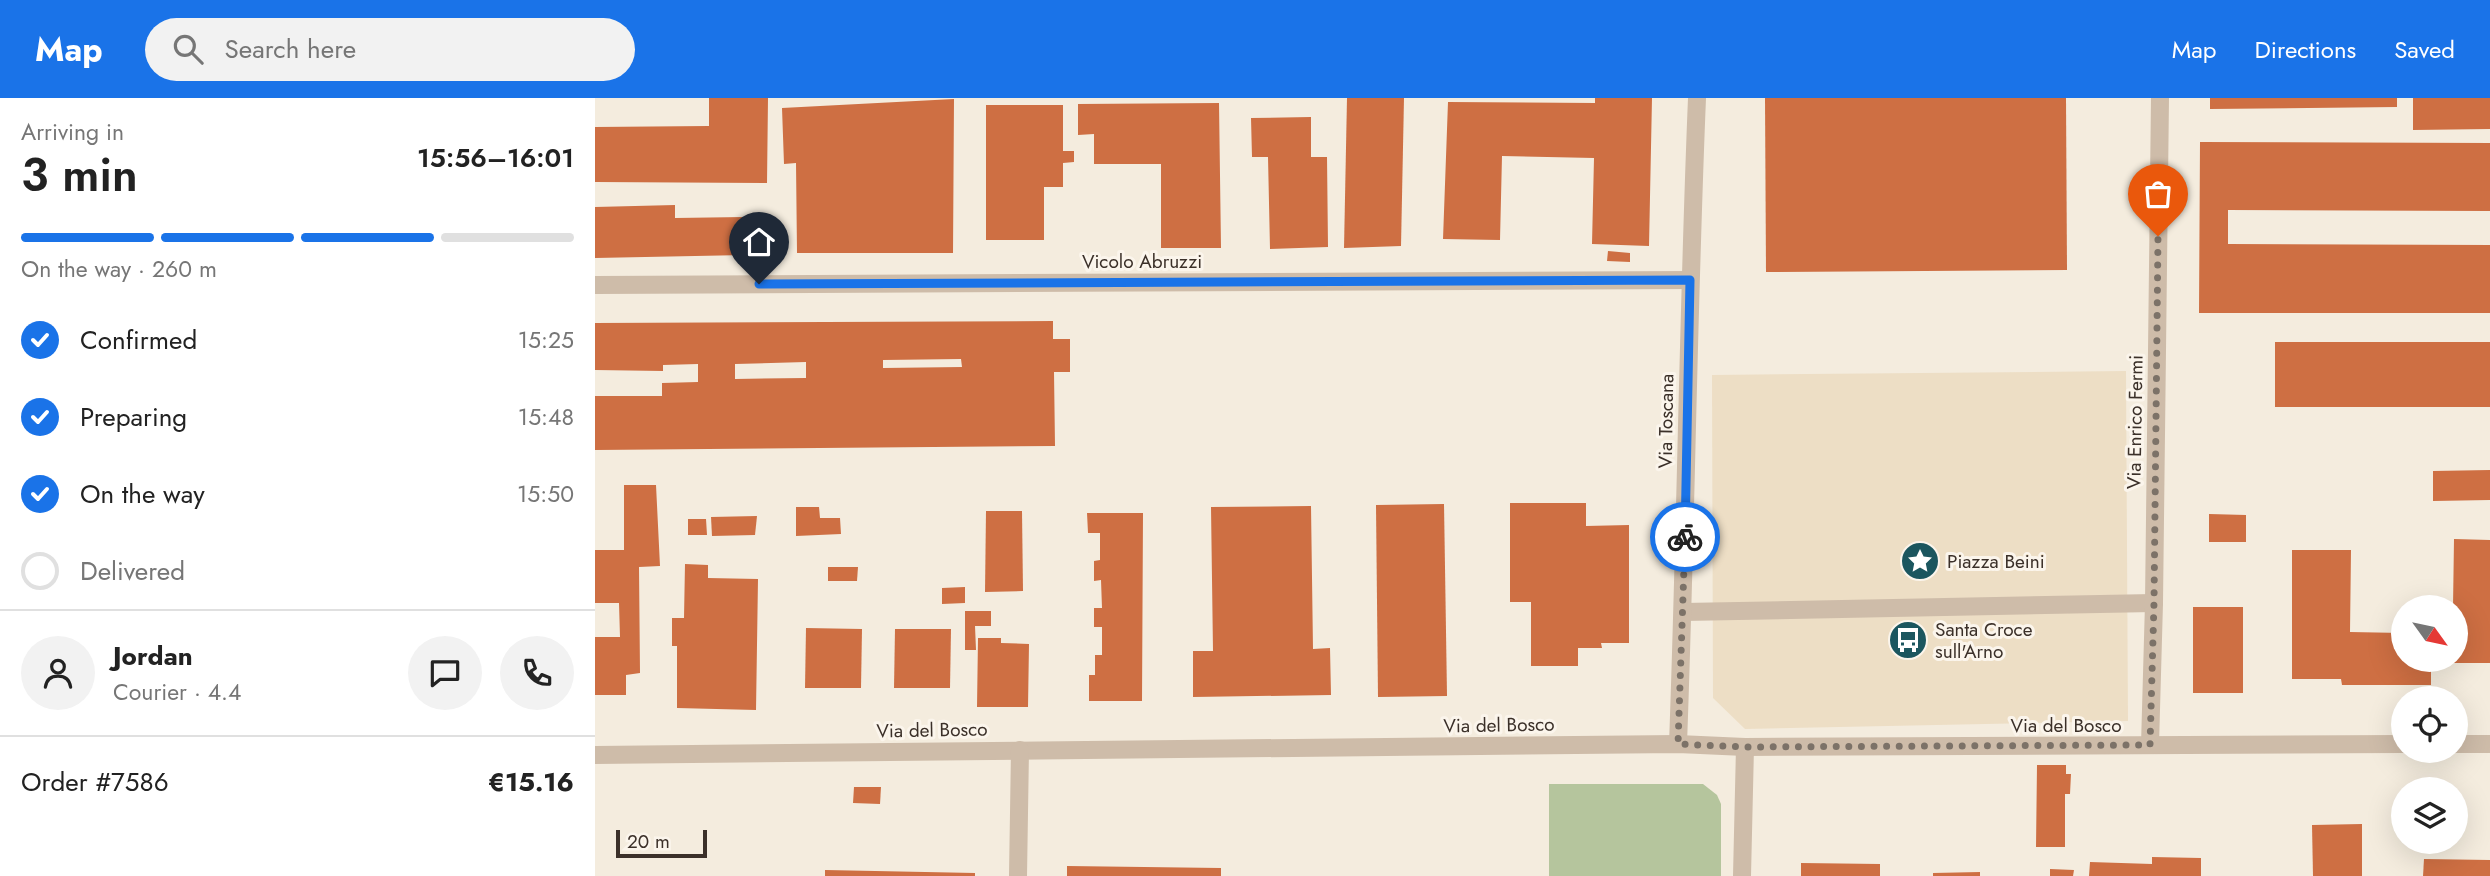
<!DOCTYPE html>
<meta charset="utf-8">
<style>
:root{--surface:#fff;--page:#f2f2f2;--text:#222;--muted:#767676;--line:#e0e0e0;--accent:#1a73e8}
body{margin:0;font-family:Jost,sans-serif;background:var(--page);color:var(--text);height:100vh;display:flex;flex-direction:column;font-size:26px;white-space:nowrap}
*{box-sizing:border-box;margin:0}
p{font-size:23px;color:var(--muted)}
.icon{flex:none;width:38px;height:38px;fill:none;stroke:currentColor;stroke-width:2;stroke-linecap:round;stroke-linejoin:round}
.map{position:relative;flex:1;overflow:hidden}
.sheet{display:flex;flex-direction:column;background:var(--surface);width:595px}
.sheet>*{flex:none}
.needle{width:46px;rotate:123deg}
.fabs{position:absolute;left:1796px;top:497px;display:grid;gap:14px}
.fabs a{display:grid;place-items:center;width:77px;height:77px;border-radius:50%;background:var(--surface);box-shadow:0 7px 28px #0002;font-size:35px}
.scale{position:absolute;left:21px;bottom:18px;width:91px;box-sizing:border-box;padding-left:7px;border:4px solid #3b3029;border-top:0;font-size:19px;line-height:24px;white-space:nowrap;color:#3b3029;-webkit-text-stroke:5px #fbf5ec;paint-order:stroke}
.pin{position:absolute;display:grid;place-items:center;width:60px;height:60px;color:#fff;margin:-72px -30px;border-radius:50% 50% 50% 0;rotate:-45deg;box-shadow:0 0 7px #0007}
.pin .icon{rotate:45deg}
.courier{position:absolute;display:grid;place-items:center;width:70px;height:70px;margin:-35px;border:5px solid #1a73e8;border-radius:50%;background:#fff;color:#222;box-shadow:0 2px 9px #0007}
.headline em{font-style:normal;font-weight:600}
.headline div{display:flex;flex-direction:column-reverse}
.headline{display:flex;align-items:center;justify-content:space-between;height:119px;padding:0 21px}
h1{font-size:46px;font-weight:600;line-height:52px}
.bar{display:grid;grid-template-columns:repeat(4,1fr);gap:10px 7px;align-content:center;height:84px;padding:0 21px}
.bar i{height:9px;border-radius:5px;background:var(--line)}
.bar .on{background:var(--accent)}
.bar p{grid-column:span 4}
.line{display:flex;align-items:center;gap:18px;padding:0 21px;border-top:2px solid var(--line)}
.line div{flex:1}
.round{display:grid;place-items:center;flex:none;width:74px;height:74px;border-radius:37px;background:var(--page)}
ol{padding:0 21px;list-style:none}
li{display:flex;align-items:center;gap:21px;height:77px}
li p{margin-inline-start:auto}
li .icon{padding:7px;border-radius:50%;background:var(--accent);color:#fff;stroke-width:4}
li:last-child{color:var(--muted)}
li i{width:38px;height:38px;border:4px solid var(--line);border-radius:50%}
header{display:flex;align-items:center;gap:42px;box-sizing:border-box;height:98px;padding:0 35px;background:var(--accent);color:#fff}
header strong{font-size:33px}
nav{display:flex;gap:38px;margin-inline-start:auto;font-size:24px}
.search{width:490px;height:63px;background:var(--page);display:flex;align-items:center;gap:18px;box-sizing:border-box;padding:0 24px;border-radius:38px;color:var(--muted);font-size:26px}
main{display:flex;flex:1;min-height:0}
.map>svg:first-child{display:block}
.green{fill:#b5c59d}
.plaza{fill:#eddec5}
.building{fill:#ce6f43;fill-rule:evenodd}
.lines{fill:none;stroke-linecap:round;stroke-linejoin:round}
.minor{stroke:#cebca9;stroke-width:18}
.done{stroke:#7c7268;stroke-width:7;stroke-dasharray:0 12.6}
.route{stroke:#1a73e8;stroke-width:9}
.labels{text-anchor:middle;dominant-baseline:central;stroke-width:6;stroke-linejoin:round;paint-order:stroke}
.street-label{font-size:19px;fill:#3b3029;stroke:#fbf5ec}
.poi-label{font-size:19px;fill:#3b3029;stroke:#fbf5ec;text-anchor:start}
</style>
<header>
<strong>Map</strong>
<div class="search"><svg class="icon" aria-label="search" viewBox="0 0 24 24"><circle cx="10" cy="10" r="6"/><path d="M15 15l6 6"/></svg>Search here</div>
<nav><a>Map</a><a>Directions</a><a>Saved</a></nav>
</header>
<main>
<section class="sheet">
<div class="headline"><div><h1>3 min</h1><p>Arriving in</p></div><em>15:56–16:01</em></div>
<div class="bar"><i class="on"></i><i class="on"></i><i class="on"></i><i></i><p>On the way · 260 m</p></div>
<ol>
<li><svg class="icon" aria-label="check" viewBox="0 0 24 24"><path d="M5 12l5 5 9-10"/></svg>Confirmed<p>15:25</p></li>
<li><svg class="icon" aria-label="check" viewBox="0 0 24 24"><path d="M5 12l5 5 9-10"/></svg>Preparing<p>15:48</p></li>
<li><svg class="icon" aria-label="check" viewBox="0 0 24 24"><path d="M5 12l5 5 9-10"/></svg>On the way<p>15:50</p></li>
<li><i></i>Delivered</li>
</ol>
<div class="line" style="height:126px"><a class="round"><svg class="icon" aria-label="person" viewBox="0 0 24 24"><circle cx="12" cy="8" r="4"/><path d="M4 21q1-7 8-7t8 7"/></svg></a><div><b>Jordan</b><p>Courier · 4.4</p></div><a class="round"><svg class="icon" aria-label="chat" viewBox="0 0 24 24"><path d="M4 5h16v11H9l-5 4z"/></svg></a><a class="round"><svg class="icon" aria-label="phone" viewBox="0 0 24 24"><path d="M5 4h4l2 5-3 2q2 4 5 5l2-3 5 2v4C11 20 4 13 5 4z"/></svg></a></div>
<div class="line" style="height:91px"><div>Order #7586</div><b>€15.16</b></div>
</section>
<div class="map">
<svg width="1895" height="778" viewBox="0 0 1895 778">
<rect width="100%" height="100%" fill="#f4ecde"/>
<!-- green -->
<path class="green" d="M954,686H1108L1122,697L1126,706V778H954Z"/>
<!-- plaza -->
<path class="plaza" d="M1531,273L1533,623L1150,631L1118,600L1117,277Z"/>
<!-- building -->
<g class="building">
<path d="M114,0H173L172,85L0,84V29L114,28Z"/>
<path d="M752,0H809L806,148L749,150Z"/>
<path d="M1000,0H1057L1054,148L997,146L999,60L907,58L905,142L848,141L853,4L1000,5Z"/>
<path d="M1170,0H1471L1472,172L1171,174Z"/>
<path d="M1615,0H1802V9L1615,11Z"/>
<path d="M1818,0H1895V31L1818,32Z"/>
<path d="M359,1L358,155H202L201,65L189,66L187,10Z"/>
<path d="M624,5L626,150H566V66H499V36L483,37V6Z"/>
<path d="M391,7H468V53H479V64L468,65V89H449V142H391Z"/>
<path d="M716,19V59H732L733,149L675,151L673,59H657L656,20Z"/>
<path d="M1605,44L1895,45V113L1633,112V146L1895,147V215H1604Z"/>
<path d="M80,107V120L149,119L150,157L0,160V109Z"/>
<path d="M1013,153L1035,155V164L1012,163Z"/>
<path d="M458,223V241H475V274H459L460,348L0,352V298H67V285L103,284V266L68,267V273L0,272V225ZM366,261L367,269L288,270V262ZM211,264V280L140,281V266Z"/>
<rect x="1680" y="244" width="215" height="65"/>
<path d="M1895,372V402L1838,403V373Z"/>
<path d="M29,387H61L65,468L44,469L45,575L31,577V597H0V539H25L24,505H0V452H29Z"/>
<path d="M915,405H991V428L1034,427V545H1006L1007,550H983V568H936V504H915Z"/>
<path d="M849,406L852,598L783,599L781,407Z"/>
<path d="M716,408L718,551L735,550L736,597L598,599V553H618L616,409Z"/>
<path d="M201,409H224L225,420H245L246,436L201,438Z"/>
<path d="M391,413H427L428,493L390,494Z"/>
<path d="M492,415H548L547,603H494V577H500V557H507V529H499V510H507L506,482L499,483V463L505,462V435H493Z"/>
<path d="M1614,416L1651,417V444H1614Z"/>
<path d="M162,418L160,437L117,438L116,419Z"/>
<path d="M93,421H111L112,437H93Z"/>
<path d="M1859,441L1895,442V565H1857V562H1860V509H1858Z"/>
<path d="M1697,452H1756L1755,534L1808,535V562H1836V587H1747L1746,581H1697Z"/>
<path d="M90,466L113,467V480L163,481L161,612L82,610V548H77V520H89Z"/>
<path d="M233,469H263L262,483H233Z"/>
<path d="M370,489V505L347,506V490Z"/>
<rect x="1598" y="509" width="50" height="86"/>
<path d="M370,513H396V528H380L381,552H370Z"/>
<path d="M211,530L267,531L266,590H210Z"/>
<path d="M300,531H356L355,590H299Z"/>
<path d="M383,540H406V545L434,546L433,609H382Z"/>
<path d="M1442,667H1471V676H1476L1475,696H1470V749H1441Z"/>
<path d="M259,689H286L285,706L258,705Z"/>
<path d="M1767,726V778H1718L1717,727Z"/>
<path d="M1557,759L1606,760V778H1494L1495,764L1557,766Z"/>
<path d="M1829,761L1895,762V778H1828Z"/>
<path d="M1206,765L1285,766V778H1206Z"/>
<path d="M472,768L626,770V778H472Z"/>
<path d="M1455,771L1479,772L1478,778H1455Z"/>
<path d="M230,772L380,775V778H230Z"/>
<path d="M1385,774V778H1338V775Z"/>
</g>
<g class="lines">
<!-- minor -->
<g class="minor">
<path d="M0,187L1095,182"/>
<path d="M1088,514L1559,505"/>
<path d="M1083,646C1091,430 1093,215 1102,0"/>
<path d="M1860,646H1895"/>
<path d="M1555,647L1559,505L1565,0"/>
<path d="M0,657L1083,646L1150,649L1808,646"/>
<path d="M423,778L425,652"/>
<path d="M1147,778L1150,649"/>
</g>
</g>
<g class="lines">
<!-- done -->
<path class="done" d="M1090,439L1083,646L1150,649L1555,647L1559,505L1563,138"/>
<!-- route -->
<path class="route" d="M164,186L1095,182L1090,439"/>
</g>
<!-- icons -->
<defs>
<symbol id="sight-disc" viewBox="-11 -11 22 22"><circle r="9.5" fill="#1b565f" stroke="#fbf5ec"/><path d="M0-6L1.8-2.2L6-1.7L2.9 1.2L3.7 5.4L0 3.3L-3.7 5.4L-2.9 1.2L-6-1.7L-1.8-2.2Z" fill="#fff"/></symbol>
<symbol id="bus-disc" viewBox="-11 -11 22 22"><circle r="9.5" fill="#1b565f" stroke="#fbf5ec"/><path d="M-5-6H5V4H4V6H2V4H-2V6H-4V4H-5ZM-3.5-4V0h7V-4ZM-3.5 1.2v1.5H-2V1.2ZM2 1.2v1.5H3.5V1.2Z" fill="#fff"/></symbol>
</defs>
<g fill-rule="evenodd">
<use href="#sight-disc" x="1303" y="441" width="44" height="44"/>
<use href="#bus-disc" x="1291" y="520" width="44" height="44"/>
</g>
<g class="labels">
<!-- street labels -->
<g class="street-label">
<text x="547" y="163">Vicolo Abruzzi</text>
<text transform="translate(1071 323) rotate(-89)">Via Toscana</text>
<text transform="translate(1540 324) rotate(-89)">Via Enrico Fermi</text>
<text transform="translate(904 627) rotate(-1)">Via del Bosco</text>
<text x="1471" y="627">Via del Bosco</text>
<text transform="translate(337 632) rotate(-1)">Via del Bosco</text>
</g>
<!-- poi labels -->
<g class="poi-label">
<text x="1352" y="463">Piazza Beini</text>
<text x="1340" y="531">Santa Croce<tspan x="1340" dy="22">sull'Arno</tspan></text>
</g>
</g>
</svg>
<div class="fabs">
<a><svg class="needle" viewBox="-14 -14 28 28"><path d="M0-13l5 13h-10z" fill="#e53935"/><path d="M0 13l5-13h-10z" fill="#767676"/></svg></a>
<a><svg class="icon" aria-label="locate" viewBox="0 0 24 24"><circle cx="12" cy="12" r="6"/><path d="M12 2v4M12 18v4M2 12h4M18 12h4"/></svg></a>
<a><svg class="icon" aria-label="layers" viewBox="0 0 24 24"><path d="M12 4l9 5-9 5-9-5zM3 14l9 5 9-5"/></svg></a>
</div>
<div class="scale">20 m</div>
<div class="pin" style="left:1563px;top:138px;background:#ea580c"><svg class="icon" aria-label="bag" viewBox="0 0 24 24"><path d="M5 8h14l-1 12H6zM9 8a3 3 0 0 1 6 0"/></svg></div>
<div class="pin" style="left:164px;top:186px;background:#1f2937"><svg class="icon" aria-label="home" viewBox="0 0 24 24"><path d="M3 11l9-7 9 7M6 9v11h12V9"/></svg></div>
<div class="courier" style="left:1090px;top:439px"><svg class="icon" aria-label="bike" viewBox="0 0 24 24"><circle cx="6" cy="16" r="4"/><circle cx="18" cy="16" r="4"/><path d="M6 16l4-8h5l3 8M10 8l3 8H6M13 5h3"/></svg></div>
</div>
</main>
